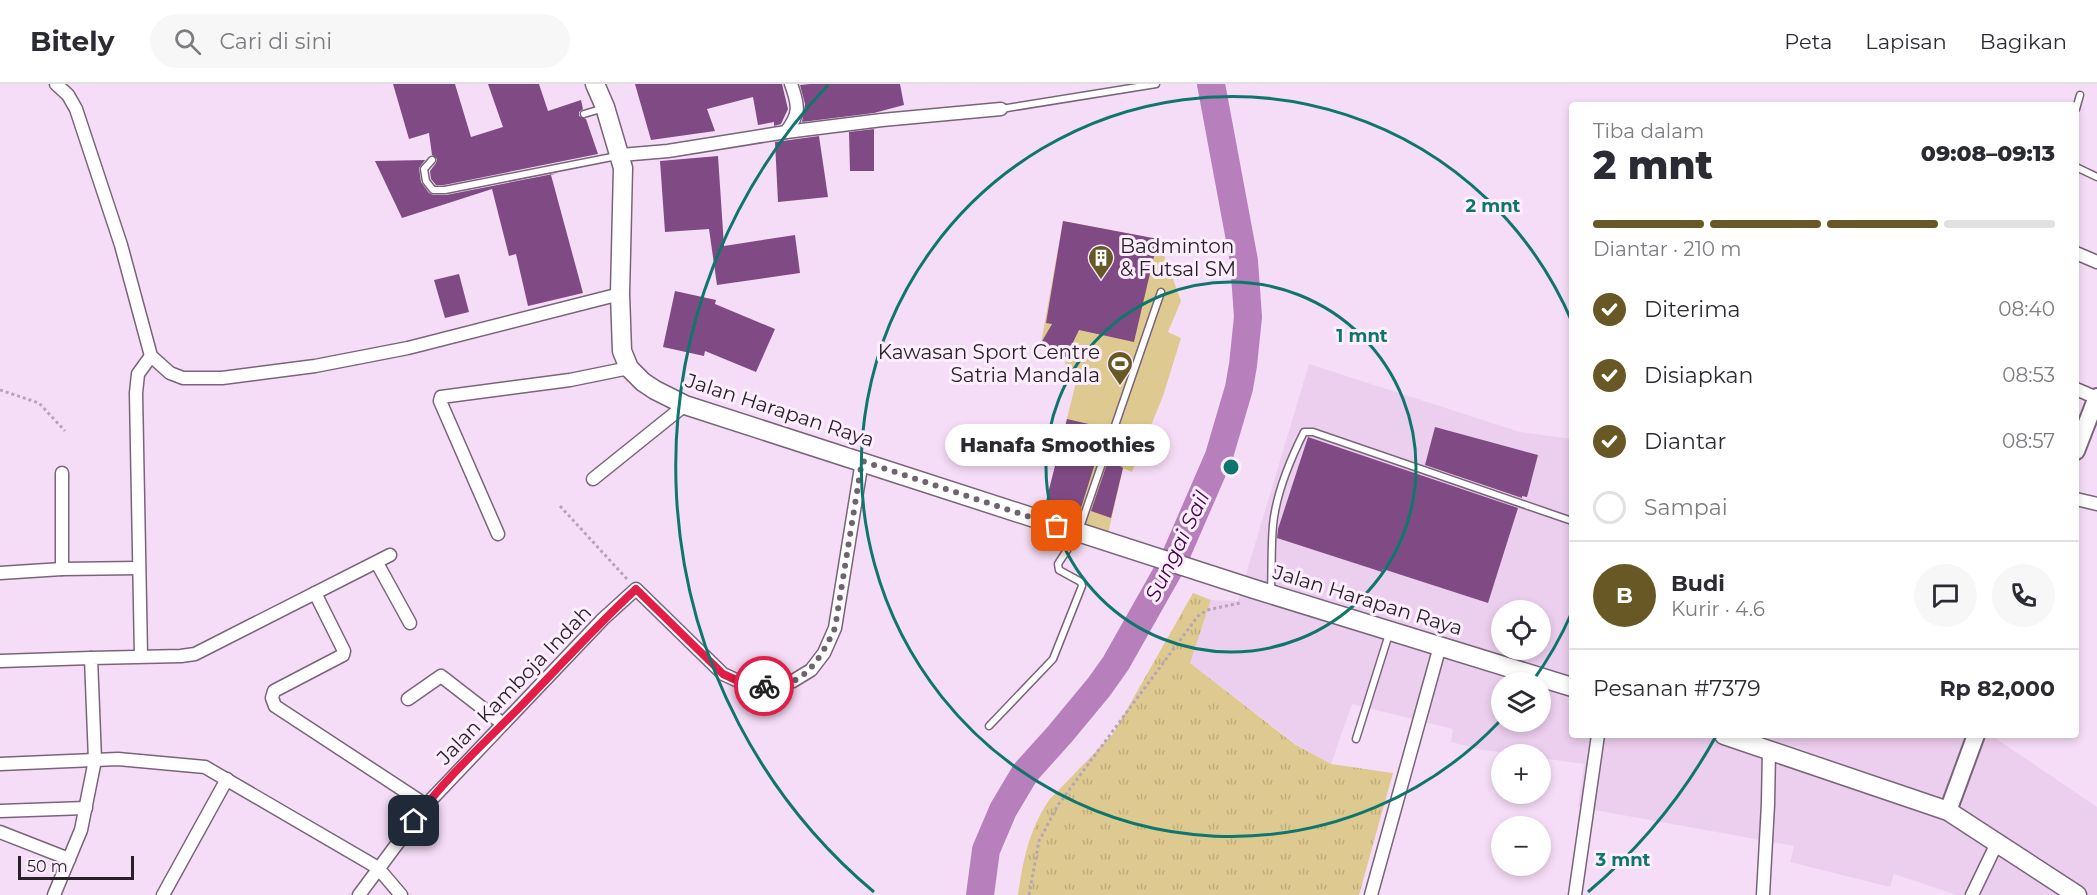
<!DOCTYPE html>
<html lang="id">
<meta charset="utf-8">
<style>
:root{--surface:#fff;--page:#f7f7f7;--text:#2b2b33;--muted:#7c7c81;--line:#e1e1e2;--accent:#685825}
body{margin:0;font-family:Montserrat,sans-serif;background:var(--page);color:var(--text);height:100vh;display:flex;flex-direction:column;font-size:22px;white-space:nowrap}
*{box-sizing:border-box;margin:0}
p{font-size:20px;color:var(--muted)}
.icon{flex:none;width:33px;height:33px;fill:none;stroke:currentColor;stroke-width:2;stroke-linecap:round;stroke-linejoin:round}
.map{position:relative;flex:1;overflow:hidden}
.drawer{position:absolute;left:1569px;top:18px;width:510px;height:636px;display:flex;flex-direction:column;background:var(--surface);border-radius:6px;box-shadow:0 3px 9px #0003}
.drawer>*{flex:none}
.fabs{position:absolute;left:1491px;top:516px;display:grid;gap:12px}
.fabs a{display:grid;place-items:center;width:60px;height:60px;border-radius:50%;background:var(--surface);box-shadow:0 3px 9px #0003;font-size:30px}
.scale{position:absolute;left:18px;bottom:15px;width:116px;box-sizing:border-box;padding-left:6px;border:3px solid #281f28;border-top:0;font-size:16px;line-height:21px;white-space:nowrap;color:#281f28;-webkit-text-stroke:4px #fdeefe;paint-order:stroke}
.pin{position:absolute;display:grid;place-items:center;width:51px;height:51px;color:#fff;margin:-26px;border-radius:12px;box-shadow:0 3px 9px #0006}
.courier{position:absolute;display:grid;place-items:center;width:60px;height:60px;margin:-30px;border:4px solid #e11d48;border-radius:50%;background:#fff;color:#222;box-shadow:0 2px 8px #0007}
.bubble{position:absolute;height:42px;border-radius:21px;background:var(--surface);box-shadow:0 3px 9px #0003;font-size:20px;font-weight:800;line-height:42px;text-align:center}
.headline em{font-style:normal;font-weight:800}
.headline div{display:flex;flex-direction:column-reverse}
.headline{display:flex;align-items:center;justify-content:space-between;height:102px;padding:0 24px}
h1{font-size:39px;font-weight:800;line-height:45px}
.bar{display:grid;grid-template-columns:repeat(4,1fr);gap:9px 6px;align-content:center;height:72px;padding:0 24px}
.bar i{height:8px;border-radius:4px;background:var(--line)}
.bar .on{background:var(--accent)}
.bar p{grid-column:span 4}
.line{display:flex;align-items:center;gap:15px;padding:0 24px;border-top:2px solid var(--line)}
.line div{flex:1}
.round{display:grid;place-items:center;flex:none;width:63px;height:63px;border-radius:32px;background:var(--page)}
ol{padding:0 24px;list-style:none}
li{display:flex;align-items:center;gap:18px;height:66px}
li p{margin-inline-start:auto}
li .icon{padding:6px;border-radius:50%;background:var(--accent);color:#fff;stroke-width:4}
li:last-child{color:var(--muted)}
li i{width:33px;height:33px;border:3px solid var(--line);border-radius:50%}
header{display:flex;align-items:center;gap:36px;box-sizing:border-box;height:84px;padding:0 30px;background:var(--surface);border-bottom:2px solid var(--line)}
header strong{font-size:28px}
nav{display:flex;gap:33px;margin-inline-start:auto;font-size:21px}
.search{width:420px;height:54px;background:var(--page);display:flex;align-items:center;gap:15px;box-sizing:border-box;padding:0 21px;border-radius:33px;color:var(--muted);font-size:22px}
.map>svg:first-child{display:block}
.built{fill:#ecceee;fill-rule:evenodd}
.grass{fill:url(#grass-tufts)}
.pitch{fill:#deca90}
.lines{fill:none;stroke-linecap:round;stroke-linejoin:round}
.river{stroke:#b77fbb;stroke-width:28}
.building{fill:#804b84}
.lane-casing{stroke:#79647a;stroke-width:9}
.street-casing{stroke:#79647a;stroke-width:15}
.secondary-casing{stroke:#79647a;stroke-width:20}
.primary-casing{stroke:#79647a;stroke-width:21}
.path{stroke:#b8a4b9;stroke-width:3;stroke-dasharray:3 3;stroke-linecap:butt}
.lane{stroke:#fff;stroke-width:6}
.street{stroke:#fff;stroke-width:12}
.secondary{stroke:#fff;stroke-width:16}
.primary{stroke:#fff;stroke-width:18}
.done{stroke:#706270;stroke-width:6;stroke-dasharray:0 10.8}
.route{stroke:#e11d48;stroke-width:8}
.ring{fill:none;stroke:#0f766e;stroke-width:3}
.labels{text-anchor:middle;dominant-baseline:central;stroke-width:6;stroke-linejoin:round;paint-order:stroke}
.poi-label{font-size:20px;fill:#281f28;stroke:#fdeefe;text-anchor:start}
.street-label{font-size:20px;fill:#281f28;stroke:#fdeefe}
.water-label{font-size:21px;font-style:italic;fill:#48004f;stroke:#fdeefe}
.centre{fill:#0f766e;stroke:#fdeefe;stroke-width:3}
.ring-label{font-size:18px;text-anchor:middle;font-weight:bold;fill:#0f766e;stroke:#fdeefe;stroke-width:6;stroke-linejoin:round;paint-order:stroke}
</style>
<header>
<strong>Bitely</strong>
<div class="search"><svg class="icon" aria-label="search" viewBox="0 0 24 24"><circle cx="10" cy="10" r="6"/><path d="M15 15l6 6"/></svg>Cari di sini</div>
<nav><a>Peta</a><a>Lapisan</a><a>Bagikan</a></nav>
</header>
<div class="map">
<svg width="2097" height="811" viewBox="0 0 2097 811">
<defs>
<pattern id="grass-tufts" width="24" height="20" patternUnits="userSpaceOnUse" patternTransform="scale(1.5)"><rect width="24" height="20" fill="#deca90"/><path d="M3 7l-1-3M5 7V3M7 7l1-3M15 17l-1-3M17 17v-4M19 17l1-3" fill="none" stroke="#bead7c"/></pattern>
</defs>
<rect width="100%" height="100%" fill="#f6ddf7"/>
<!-- built -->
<path class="built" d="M1309,280L1520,348L1572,355V651H1996L1995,654L2097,723V811H1957L1894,790L1890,803L1790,778L1794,762L1578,723L1584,680L1541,674L1540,670H1515L1483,666L1451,658L1453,645L1352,620L1331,680L1297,661L1190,579L1211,516L1238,517ZM1502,526H1540V566H1502ZM1502,598H1540V638H1502Z"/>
<!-- grass -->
<path class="grass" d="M1193,509L1211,516L1190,579L1296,661L1331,680L1393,689L1359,811H1018C1023,776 1029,746 1049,716L1113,650Z"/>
<!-- pitch -->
<path class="pitch" d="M1063,137L1158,155L1181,217L1168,248L1181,254L1163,312L1132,388L1123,384L1108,450L1043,431L1077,294L1064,290L1066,273L1041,259Z"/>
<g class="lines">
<!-- river -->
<path class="river" d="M980,811L986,766L1003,726L1025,689L1060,650L1099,603L1116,579L1173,478L1219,372L1239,304L1243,281L1248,233L1244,177L1211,0"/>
</g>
<!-- building -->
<g class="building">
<path d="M393,0H455L471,53L503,43L488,0H539L548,27L581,16L583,25L579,28V32L586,35L598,70L444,101H436L431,95L430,87L436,79L437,75L432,71L429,49L409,55Z"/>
<path d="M635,0H782L788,25L781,40L774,42V38L758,41L753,13L707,25L715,47L651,56Z"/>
<path d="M810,0H900L904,21L874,29L802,38L805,20L800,1Z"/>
<path d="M874,45V87H850L849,48Z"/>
<path d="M819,52L828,113L778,118L775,58Z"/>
<path d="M718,72L724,162L795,151L800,189L717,201L709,145L665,148L660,77Z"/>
<path d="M425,76L419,84L421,98L429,109L433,111H446L558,89L551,91L583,209L528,222L516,170L509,172L492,105L402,134L375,77Z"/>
<path d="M1063,137L1158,155L1134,258L1079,246L1066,273L1041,259L1052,240L1046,239Z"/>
<path d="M459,190L469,228L445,234L434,196Z"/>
<path d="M675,207L716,216L715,220L775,245L756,288L705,267L704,272L663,263Z"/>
<path d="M1067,335L1106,344L1081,424L1063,419L1060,430L1044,425Z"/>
<path d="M1435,343L1538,371L1527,413L1522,412V414L1425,381Z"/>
<path d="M1308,353L1518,424L1488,519L1383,485L1382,488L1277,454L1278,445Z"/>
<path d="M1109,374L1123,384L1111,434L1091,427Z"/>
</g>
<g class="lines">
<defs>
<g id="lane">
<path d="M1001,25L1156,0"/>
<path d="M2076,25L2080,11"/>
<path d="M584,30L604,24"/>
<path d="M432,76L424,85L426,97L433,106H445L617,72"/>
<path d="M2076,83L2097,93"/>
<path d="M1271,506C1272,485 1271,463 1273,441C1276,410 1290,376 1304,348H1313L1572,437"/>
<path d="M989,642L1053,575L1082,502L1081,498L1059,486L1058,480L1078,449L1161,208"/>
<path d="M1356,655L1389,550"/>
</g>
<g id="street">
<path d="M56,0L68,11L76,25L121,161L151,272L170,289L183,294H222L315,282L408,264L620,210"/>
<path d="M786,48L882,36L1001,25"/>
<path d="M621,71L668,67L786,48C800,30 799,22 791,0"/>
<path d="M2076,169L2097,178"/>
<path d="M2076,305L2097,314"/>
<path d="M593,395L685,321"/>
<path d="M2076,415L2097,420"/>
<path d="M498,450L440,317L441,313L570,296L629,284"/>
<path d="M377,479L410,539"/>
<path d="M62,485V389"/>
<path d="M0,489L62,485L139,484"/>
<path d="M315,509L344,567L343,571L274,607L272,614L275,622L426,721"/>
<path d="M141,572L136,309L138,290L151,272"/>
<path d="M0,577L91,574"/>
<path d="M408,615L441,592L503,640"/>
<path d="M0,680L118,675L205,683L368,778L378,784L401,811"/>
<path d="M0,727L86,724"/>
<path d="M0,748L69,775"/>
<path d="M54,811L81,746L95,676L91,574L181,572L195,570L390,471"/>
<path d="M163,811L227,695"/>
<path d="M359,811L426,721L603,535L636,505L723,590L747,601L772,603L793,597L811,586L824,569L835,544L862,377"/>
<path d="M1371,811L1440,562"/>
<path d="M1575,811L1598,651"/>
<path d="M1763,811L1768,720L1769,666"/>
<path d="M1972,811L1997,759"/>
</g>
<g id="secondary">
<path d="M2076,367L2097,313"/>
<path d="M1948,727L1976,651"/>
</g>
<g id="primary">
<path d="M595,0L605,23L623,84L620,210L622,267L629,284L643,298L655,306L685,321L1254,505L1572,603"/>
<path d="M1724,651L1948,727L2077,811"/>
</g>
</defs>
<!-- lane casing -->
<use href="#lane" class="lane-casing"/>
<!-- street casing -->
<use href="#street" class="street-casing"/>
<!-- secondary casing -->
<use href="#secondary" class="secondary-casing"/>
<!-- primary casing -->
<use href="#primary" class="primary-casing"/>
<!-- path -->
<g class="path">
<path d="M0,306L39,319L65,347"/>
<path d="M560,422L627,495"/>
<path d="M1029,811L1039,757L1058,721L1198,532L1207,526L1240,519"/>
</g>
<!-- lane -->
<use href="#lane" class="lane"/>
<!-- street -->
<use href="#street" class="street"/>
<!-- secondary -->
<use href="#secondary" class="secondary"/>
<!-- primary -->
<use href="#primary" class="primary"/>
</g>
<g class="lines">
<!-- done -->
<path class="done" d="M764,602C803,606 821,574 835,544L862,377L1057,442"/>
<!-- route -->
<path class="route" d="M414,737C443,697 482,661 517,626C557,585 595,543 636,505L723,590L747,601L764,602"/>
</g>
<!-- distance rings -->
<g class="ring">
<circle cx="1231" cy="383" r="185"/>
<path d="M1572 528A370 370 0 0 1 1532 598M1499 638A370 370 0 1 1 1572 238"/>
<path d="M1716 652A555 555 0 0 1 1588 808M874 808A555 555 0 0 1 828 1"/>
</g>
<!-- icons -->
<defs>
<symbol id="building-pin" viewBox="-11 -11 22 30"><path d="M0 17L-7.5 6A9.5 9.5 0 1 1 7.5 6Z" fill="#685825" stroke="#fdeefe"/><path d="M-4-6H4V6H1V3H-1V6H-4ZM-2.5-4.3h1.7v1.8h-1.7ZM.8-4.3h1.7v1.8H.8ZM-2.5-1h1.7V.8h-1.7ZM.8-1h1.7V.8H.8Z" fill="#fff"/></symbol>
<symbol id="stadium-pin" viewBox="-11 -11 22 30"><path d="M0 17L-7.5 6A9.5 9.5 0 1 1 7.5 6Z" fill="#685825" stroke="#fdeefe"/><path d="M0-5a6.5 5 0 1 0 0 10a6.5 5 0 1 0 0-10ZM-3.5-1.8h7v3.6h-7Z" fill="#fff"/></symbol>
</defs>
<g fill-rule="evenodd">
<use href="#building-pin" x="1086" y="159" width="30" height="40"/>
<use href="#stadium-pin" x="1105" y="265" width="30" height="40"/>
</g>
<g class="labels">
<!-- poi labels -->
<g class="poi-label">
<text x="1120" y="162">Badminton<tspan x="1120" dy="23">&amp; Futsal SM</tspan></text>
<text x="1100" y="268" text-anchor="end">Kawasan Sport Centre<tspan x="1100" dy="23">Satria Mandala</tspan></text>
</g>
<!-- street labels -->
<g class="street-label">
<text transform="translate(780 326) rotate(18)">Jalan Harapan Raya</text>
<text transform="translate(1368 516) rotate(17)">Jalan Harapan Raya</text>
<text transform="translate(514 601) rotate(-46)">Jalan Kamboja Indah</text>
</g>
<!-- water labels -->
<g class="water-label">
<text transform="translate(1177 462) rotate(-64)">Sungai Sail</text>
</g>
</g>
<circle cx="1231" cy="383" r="9" class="centre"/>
<g class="ring-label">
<text x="1493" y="128">2 mnt</text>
<text x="1362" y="258">1 mnt</text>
<text x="1623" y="782">3 mnt</text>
</g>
</svg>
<div class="fabs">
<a><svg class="icon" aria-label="locate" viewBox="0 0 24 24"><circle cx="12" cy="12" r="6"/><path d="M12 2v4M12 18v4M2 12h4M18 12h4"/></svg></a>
<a><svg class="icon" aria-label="layers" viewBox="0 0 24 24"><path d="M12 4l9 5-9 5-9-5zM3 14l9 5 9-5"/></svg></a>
<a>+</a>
<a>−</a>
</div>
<div class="scale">50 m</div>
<div class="pin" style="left:1057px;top:442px;background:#ea580c"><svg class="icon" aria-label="bag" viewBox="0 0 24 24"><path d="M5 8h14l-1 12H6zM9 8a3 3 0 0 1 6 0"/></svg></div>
<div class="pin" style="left:414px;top:737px;background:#1f2937"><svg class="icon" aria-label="home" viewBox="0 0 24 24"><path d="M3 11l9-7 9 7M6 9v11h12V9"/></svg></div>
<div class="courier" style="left:764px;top:602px"><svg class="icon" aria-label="bike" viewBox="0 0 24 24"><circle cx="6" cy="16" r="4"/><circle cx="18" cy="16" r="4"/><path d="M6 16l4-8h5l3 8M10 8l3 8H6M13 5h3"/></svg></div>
<div class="bubble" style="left:945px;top:340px;width:225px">Hanafa Smoothies</div>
<section class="drawer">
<div class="headline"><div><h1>2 mnt</h1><p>Tiba dalam</p></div><em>09:08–09:13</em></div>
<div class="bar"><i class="on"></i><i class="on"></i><i class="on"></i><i></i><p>Diantar · 210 m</p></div>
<ol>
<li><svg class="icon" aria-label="check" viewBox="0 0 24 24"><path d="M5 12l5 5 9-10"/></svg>Diterima<p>08:40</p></li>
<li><svg class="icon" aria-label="check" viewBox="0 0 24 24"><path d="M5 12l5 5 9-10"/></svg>Disiapkan<p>08:53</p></li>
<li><svg class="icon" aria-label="check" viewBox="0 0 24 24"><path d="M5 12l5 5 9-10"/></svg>Diantar<p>08:57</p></li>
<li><i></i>Sampai</li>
</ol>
<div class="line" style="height:108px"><b class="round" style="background:var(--accent);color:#fff">B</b><div><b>Budi</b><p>Kurir · 4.6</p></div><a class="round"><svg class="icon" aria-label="chat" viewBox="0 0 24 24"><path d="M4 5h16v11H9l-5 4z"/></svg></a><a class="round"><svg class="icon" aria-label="phone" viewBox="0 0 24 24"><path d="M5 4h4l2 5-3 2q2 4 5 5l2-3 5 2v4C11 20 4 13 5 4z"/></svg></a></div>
<div class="line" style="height:78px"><div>Pesanan #7379</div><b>Rp 82,000</b></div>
</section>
</div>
